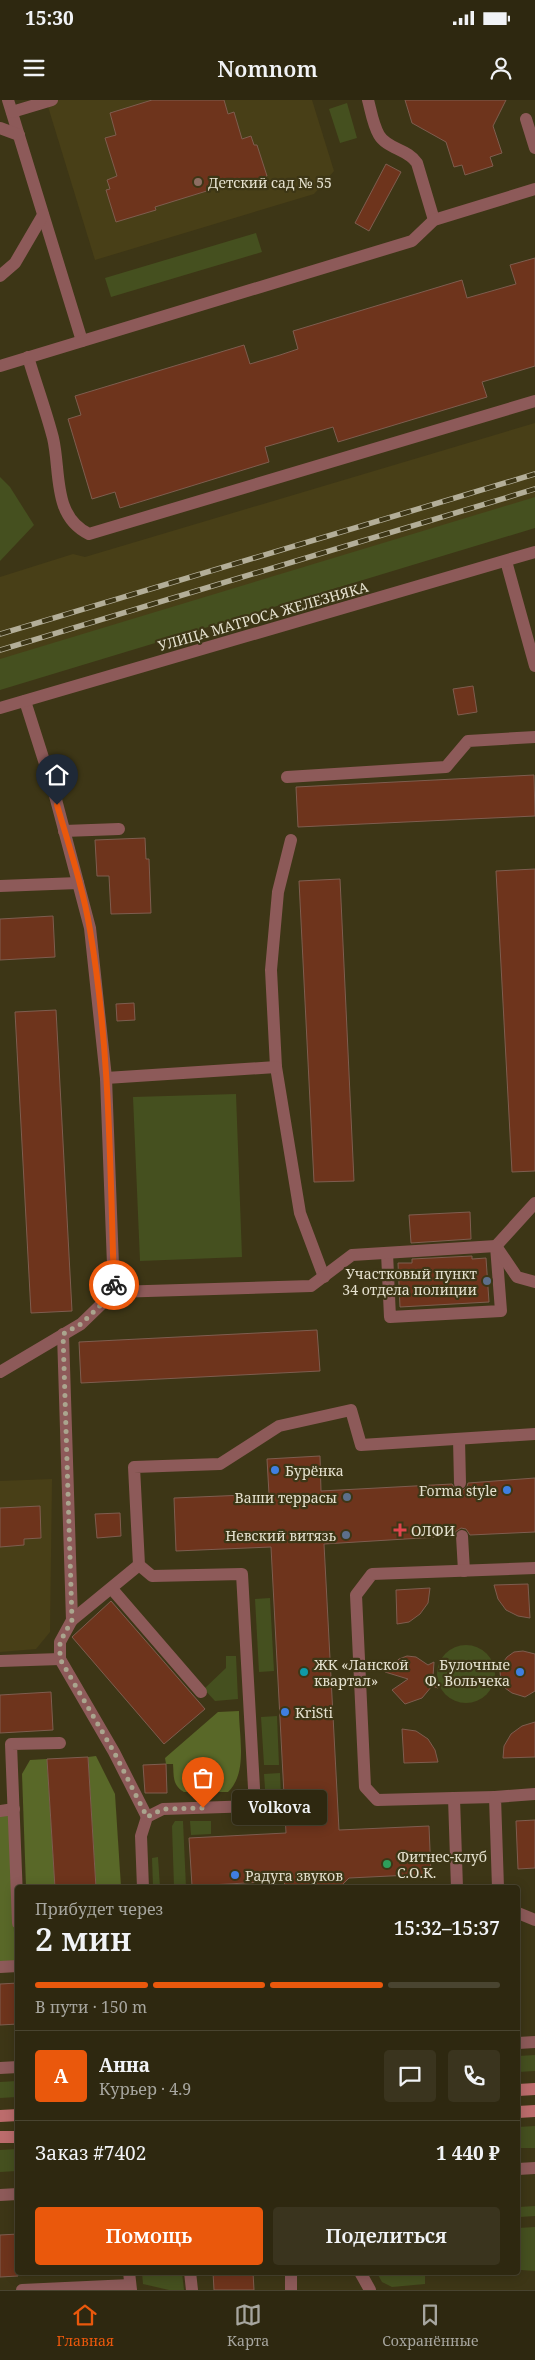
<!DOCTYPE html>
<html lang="ru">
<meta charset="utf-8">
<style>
:root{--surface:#2e2810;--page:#3a341e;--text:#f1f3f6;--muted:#a7a69f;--line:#494430;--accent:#ea580c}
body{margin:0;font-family:"Noto Serif",serif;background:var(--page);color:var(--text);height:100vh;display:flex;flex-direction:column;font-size:19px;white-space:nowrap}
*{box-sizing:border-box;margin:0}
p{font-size:16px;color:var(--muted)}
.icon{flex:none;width:28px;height:28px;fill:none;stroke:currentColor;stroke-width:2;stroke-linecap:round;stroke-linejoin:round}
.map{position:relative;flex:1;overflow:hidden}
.side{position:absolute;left:15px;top:1785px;width:505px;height:390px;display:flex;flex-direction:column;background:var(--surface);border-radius:5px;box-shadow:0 2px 12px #0003,0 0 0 1px var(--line)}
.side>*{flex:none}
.pin{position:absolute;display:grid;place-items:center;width:42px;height:42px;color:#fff;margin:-51px -21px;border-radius:50% 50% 50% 0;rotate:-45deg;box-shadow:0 0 5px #0007}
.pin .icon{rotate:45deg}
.courier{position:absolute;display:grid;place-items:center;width:50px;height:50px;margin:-25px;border:4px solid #ea580c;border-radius:50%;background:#fff;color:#222;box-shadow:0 1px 6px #0007}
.bubble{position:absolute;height:35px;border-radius:5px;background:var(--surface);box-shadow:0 2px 12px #0003,0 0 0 1px var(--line);font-size:16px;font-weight:600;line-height:35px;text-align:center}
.overview em{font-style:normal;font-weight:600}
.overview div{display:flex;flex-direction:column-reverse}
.overview{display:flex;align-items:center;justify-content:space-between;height:85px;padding:0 20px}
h1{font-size:32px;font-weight:600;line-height:38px}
.bar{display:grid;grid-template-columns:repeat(4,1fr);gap:8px 5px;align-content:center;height:60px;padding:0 20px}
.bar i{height:6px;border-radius:4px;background:var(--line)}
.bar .active{background:var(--accent)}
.bar p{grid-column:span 4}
.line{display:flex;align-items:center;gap:12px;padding:0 20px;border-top:1px solid var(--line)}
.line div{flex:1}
.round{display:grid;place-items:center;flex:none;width:52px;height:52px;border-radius:5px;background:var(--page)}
.primary-button{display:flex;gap:10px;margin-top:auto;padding:10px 20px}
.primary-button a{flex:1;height:58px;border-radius:5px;background:var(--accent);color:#fff;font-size:20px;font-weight:600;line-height:58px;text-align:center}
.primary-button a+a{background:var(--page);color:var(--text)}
.status{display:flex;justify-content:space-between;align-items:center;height:35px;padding:0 25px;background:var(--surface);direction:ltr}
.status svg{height:14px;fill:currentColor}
header{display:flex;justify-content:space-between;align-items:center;height:65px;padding:0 20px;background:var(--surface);font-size:22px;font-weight:600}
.dock{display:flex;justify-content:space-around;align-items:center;height:70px;border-top:1px solid var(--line);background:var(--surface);font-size:14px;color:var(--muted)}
.dock a{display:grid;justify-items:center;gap:2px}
.dock .active{color:var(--accent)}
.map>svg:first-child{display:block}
.built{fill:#483f17}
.green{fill:#45501f}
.forest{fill:#596828}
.building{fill:#6e341c;stroke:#7e5d4f}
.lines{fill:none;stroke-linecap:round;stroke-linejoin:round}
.service{stroke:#8d5a59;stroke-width:12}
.minor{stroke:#8d5a59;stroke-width:12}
.secondary{stroke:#bc6c6c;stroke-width:12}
.rail-casing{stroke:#b3ae98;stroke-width:5.5}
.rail{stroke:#3d3616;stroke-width:4;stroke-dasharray:11;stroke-linecap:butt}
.done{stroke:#aaa58e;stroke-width:5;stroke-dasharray:0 9}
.route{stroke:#ea580c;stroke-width:6}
.education-dot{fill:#8d6e63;stroke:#3d3616;stroke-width:2}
.service-dot{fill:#5c6f8a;stroke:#3d3616;stroke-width:2}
.shop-dot{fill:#3f7fe0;stroke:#3d3616;stroke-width:2}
.health-dot{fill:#e0444e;stroke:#3d3616;stroke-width:2}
.culture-dot{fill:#0f9aa8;stroke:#3d3616;stroke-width:2}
.leisure-dot{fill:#2e9e5b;stroke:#3d3616;stroke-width:2}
.labels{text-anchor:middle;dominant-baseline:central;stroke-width:4.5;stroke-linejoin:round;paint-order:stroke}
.poi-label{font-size:14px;fill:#e5e1cf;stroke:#3d3616;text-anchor:start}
.street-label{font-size:14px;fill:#e5e1cf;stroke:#3d3616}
</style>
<div class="status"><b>15:30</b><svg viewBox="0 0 49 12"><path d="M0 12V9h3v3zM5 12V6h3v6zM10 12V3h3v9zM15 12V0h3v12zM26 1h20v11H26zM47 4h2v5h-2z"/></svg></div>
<header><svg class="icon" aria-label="menu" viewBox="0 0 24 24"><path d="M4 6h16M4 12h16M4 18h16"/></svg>Nomnom<svg class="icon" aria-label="person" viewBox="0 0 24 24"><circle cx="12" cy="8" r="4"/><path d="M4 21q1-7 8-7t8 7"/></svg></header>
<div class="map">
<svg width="535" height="2190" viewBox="0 0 535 2190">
<rect width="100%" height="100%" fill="#3d3616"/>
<!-- built -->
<g class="built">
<path d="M46,0H312L334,71L314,94L95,160Z"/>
<path d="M535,323V423L0,582V477L73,454L85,457Z"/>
<path d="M52,1379L50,1532L36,1549L0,1552V1381Z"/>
</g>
<!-- green -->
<g class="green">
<path d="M347,3L357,38L340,43L329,9Z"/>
<path d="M256,133L262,152L111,197L105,178Z"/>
<path d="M0,377L10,387L34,425L0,461Z"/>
<path d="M535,397V428L0,590V559Z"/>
<path d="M236,994L242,1157L140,1161L133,997Z"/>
<path d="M270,1498L274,1571L259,1572L255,1499Z"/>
<circle cx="466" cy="1574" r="29"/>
<path d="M226,1556H236L238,1599L215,1601L204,1589L226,1568Z"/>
<path d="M277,1616L279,1665H264L261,1617Z"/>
<path d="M280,1673L282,1718L266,1704L264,1674Z"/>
<path d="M175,1721H183L186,1787H174L172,1726Z"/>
<path d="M190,1721H211V1734L191,1735Z"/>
<path d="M158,1757L160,1787H153L152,1758Z"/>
<path d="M535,1955V1971L518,1972V1956Z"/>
<path d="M17,1981V1997L0,1998V1982Z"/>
<path d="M535,2026V2048H518V2027Z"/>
<path d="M17,2049V2071L0,2072V2050Z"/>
<path d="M535,2106V2116L520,2117L519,2107Z"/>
<path d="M535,2127V2171L521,2170L518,2128Z"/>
<path d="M142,2173H182L184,2190H169L143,2184Z"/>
<path d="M377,2173H438L439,2176H425V2184L392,2187L382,2182Z"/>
</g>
<!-- forest -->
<g class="forest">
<path d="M239,1611C239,1636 248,1673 228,1692H184C172,1685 174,1676 173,1664H166L165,1658L218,1612Z"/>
<path d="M96,1656L115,1694L121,1787H96L88,1657Z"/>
<path d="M47,1659L55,1787H26L22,1674L30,1660Z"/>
<path d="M0,1716H10L15,1861H0Z"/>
</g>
<!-- building -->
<g class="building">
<path d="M152,0H224L228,14L234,12L242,39L251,36L254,45H257L267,76L227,89L226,85L155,107L156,110L116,122L106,90L110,89L107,80L117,76L105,38L116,35L110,13Z"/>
<path d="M405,0H506L493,26L502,53L490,57L493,66L465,75L462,65L454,67L446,42L412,23Z"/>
<path d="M386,64L401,72L369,131L355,123Z"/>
<path d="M535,158V266L482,282L487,297L338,342L333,327L265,347L269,362L120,408L115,392L92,399L68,319L81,315L75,296L244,245L250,264L280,255L298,249L293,231L462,180L467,198L516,184L510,165Z"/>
<path d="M473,586L477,612L458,615L453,589Z"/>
<path d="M534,675L535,716L298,727L296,687Z"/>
<path d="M145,738L146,759H149L151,813L111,814L109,776H97L95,740Z"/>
<path d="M535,769V1071L512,1072L496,771Z"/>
<path d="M340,779L354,1081L314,1082L299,781Z"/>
<path d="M53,816L55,857L0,860V819Z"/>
<path d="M134,903L135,920L117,921L116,904Z"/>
<path d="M56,910L72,1211L31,1213L15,912Z"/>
<path d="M470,1112L471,1139L411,1143L409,1115Z"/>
<path d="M472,1156V1159L486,1158L489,1202L400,1207L398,1163H412V1159Z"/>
<path d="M317,1230L320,1271L81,1283L79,1242Z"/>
<path d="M320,1356L321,1391L452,1384L456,1390L461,1391L467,1387L468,1383L535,1378V1432L470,1435L466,1429L461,1428L455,1432L454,1436L324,1444L339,1730L429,1726L431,1774L349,1778L339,1788H289L282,1781L192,1786L189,1738L286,1733L271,1447L176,1451L174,1398L269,1394L267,1359Z"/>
<path d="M40,1406L41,1438L24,1439V1445L0,1447V1408Z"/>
<path d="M120,1413L121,1436L97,1438L95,1414Z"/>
<path d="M528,1484L530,1518L518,1516L506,1510L498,1499L494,1485Z"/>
<path d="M430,1488L428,1503L420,1514L409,1522L397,1524L396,1490Z"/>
<path d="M111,1501L205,1609L164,1644L72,1537Z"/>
<path d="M523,1551L535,1554V1591L525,1597L512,1593L505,1588L501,1581L500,1572L502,1564L507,1557L514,1552Z"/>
<path d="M407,1556L416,1557L428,1565L434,1562L433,1576L438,1588L432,1586L422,1598L405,1604L392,1590L408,1579L385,1572L399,1559Z"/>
<path d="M51,1592L53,1630L0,1633V1595Z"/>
<path d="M535,1622V1657L503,1658L504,1646L511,1634L522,1626Z"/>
<path d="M402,1629L416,1631L428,1639L435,1650L438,1662L404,1663Z"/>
<path d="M88,1657L96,1788H55L47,1659Z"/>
<path d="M166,1664L167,1693H145L143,1665Z"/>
<path d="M535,1720V1768L518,1769L516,1721Z"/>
<path d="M18,1883V1924L0,1925V1884Z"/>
<path d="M18,2134V2176L0,2177V2135Z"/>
<path d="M213,2172H253L254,2190H214Z"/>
</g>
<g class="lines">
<!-- service -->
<g class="service">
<path d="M8,0L82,241"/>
<path d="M368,0C371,11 373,25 379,35C387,49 408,49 417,63L434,120"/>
<path d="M12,12L52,0"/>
<path d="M526,19L535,48"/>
<path d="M0,28L19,35"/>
<path d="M0,176L15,163L43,115"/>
<path d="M28,257C36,284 46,311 53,338C61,372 52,416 89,434L535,301"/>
<path d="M0,266L412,141L434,120L535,89"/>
<path d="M506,461L535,566"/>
<path d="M287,677L446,667L468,641L535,637"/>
<path d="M64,731L119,729"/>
<path d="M291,740L278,792L271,870L276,967L300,1113L324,1177"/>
<path d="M0,786L78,783"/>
<path d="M106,978L276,967"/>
<path d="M387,1153L390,1217L501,1211L496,1146L535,1103"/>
<path d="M114,1192L311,1186L352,1155L496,1146L517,1177L535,1182"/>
<path d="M63,1234L72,1520L60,1542V1559L114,1652L147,1717"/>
<path d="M0,1272L81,1224L114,1192L106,978L90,828L54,692L25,601"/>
<path d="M459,1339L460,1383"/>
<path d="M462,1436L464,1471"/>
<path d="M112,1489L201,1592"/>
<path d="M72,1520L139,1465"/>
<path d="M0,1561L60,1559"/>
<path d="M454,1698L495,1697"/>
<path d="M0,1711L14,1709"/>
<path d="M143,1788L141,1736L147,1717L163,1709L255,1706L242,1474L152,1476L139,1465L134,1367L220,1364L279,1326L351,1310L361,1345L535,1334"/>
<path d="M457,1788L454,1698L377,1700L365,1687L356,1495L372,1474L535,1468"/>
<path d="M498,1788L495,1697L535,1694"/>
<path d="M518,1813L535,1820"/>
<path d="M18,1823L11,1644L60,1643"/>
<path d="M0,1867L18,1866"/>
<path d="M129,2172L131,2190"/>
<path d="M190,2172L192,2190"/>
<path d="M291,2172V2190"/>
<path d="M360,2172L370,2190"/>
<path d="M22,2190L130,2185"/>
</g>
<!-- minor -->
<g class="minor">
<path d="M0,608L535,452"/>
<path d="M518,1943L535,1942"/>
<path d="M0,1968L18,1967"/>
<path d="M518,2069L535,2068"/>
<path d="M0,2095L18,2094"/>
</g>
<!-- secondary -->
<g class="secondary">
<path d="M518,1990L535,1989"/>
<path d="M518,2012L535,2011"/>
<path d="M0,2016L18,2015"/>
<path d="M0,2037H18"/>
</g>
<defs>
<g id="rail">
<path d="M0,534L535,374"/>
<path d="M0,550L535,389"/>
</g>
</defs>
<!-- rail casing -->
<use href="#rail" class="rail-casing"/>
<!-- rail -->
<use href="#rail" class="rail"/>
</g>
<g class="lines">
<!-- done -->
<path class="done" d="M114,1185V1192L81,1224L63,1234L72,1520L60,1542V1559L114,1652L147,1717L163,1709L203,1708"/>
<!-- route -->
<path class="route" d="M57,705C69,746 83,788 90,830C110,947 110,1067 114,1185"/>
</g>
<!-- markers -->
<circle class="education-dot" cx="198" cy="82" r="5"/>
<g class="service-dot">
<circle cx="487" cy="1181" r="5"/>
<circle cx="347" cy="1397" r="5"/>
<circle cx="346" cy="1435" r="5"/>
</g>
<g class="shop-dot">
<circle cx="275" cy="1370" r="5"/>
<circle cx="507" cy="1390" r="5"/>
<circle cx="520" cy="1572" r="5"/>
<circle cx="285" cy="1612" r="5"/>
<circle cx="235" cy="1775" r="5"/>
</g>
<path class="health-dot" d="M397.5 1422.5h5v5h5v5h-5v5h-5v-5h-5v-5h5z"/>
<circle class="culture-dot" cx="304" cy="1572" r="5"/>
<circle class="leisure-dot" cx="387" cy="1764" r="5"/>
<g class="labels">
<!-- poi labels -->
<g class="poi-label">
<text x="208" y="82">Детский сад № 55</text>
<text x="477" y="1173" text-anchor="end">Участковый пункт<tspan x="477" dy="16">34 отдела полиции</tspan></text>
<text x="285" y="1370">Бурёнка</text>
<text x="497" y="1390" text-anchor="end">Forma style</text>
<text x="337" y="1397" text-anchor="end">Ваши террасы</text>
<text x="411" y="1430">ОЛФИ</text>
<text x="336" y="1435" text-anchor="end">Невский витязь</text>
<text x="314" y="1564">ЖК «Ланской<tspan x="314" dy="16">квартал»</tspan></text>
<text x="510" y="1564" text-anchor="end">Булочные<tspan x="510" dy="16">Ф. Вольчека</tspan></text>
<text x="295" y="1612">KriSti</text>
<text x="397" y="1756">Фитнес-клуб<tspan x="397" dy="16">С.О.К.</tspan></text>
<text x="245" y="1775">Радуга звуков</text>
</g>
<!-- street labels -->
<g class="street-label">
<text transform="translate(263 516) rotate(-16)">УЛИЦА МАТРОСА ЖЕЛЕЗНЯКА</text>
</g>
</g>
</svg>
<div class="pin" style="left:203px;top:1708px;background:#ea580c"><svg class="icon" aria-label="bag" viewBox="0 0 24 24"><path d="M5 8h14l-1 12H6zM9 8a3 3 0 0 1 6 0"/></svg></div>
<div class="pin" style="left:57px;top:705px;background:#1f2937"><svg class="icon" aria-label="home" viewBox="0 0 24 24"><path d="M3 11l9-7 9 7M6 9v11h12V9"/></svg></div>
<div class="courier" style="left:114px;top:1185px"><svg class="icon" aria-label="bike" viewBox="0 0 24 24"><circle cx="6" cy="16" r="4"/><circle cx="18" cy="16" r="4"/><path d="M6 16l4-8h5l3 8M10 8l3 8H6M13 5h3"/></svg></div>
<div class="bubble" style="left:232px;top:1690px;width:95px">Volkova</div>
<section class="side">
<div class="overview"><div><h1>2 мин</h1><p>Прибудет через</p></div><em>15:32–15:37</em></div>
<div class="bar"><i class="active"></i><i class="active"></i><i class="active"></i><i></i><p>В пути · 150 m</p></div>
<div class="line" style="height:90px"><b class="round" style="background:var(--accent);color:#fff">А</b><div><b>Анна</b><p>Курьер · 4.9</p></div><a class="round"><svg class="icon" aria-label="chat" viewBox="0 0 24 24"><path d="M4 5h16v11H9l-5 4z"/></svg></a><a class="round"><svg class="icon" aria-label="phone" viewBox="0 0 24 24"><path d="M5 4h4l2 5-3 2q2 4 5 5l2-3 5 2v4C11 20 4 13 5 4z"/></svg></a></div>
<div class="line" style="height:65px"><div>Заказ #7402</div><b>1 440 ₽</b></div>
<div class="primary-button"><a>Помощь</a><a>Поделиться</a></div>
</section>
</div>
<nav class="dock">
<a class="active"><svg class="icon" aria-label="home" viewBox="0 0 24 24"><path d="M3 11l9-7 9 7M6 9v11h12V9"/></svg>Главная</a>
<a><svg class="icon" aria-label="map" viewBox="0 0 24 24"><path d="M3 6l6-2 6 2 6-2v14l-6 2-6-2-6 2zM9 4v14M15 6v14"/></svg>Карта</a>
<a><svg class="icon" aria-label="saved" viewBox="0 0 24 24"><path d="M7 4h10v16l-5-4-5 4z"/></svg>Сохранённые</a>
</nav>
